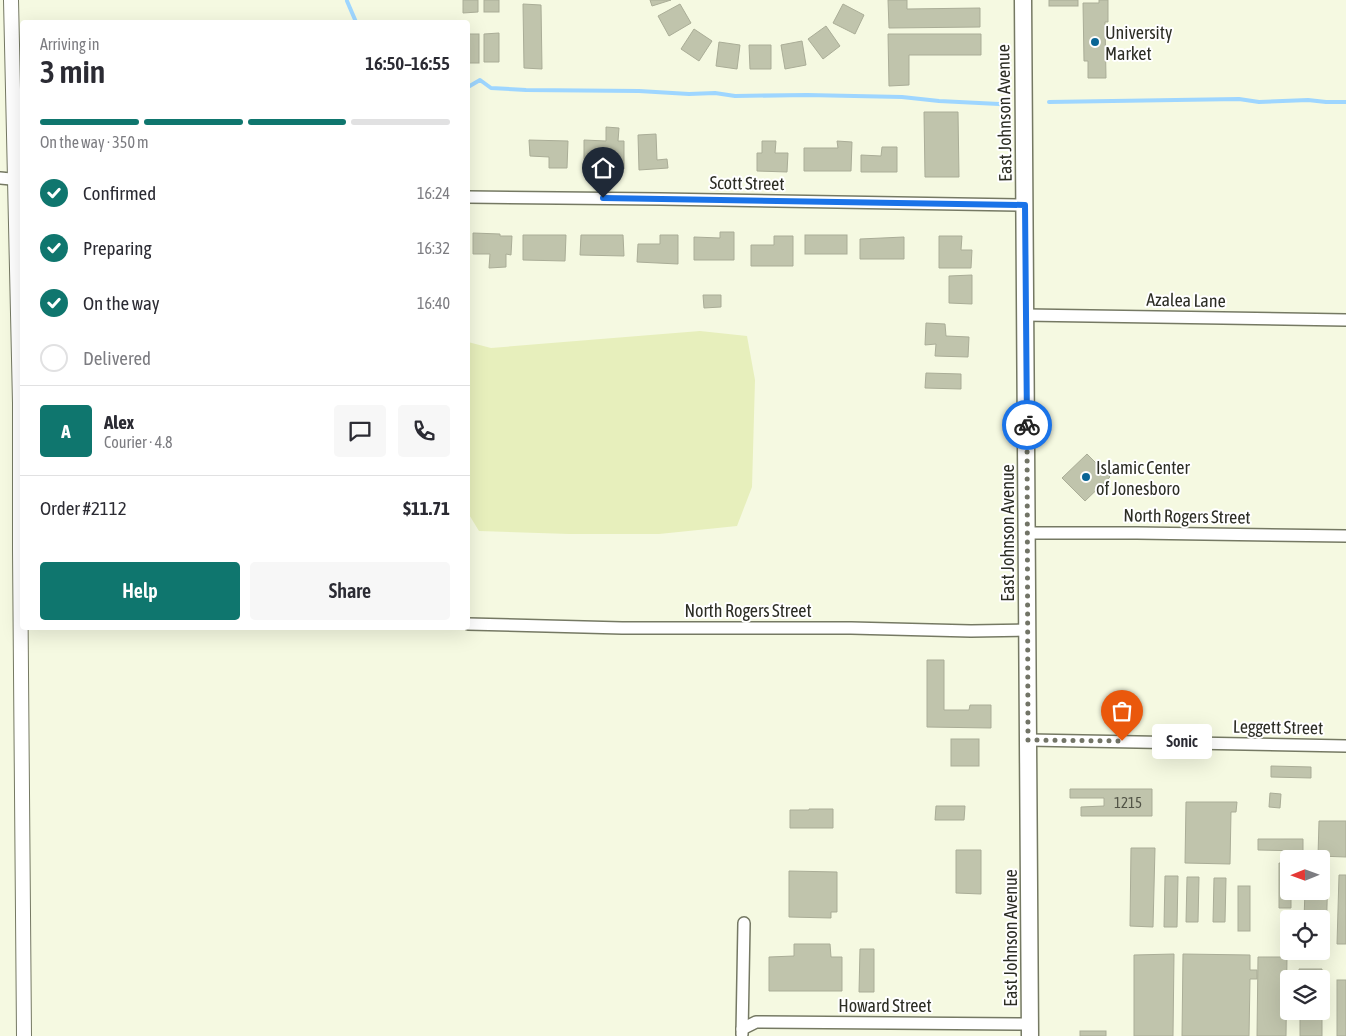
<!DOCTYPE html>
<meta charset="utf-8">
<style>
:root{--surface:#fff;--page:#f7f7f7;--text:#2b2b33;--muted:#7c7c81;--line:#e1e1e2;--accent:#0f766e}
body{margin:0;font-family:"Asap Condensed",sans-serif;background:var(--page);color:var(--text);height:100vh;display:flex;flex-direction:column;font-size:19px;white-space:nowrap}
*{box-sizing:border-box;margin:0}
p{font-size:16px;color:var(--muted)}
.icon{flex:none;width:28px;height:28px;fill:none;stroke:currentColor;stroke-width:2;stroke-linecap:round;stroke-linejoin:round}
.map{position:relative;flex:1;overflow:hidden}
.panel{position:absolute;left:20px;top:20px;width:450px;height:610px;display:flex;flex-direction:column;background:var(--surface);border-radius:5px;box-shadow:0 5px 20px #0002}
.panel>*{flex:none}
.needle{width:32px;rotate:269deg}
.fabs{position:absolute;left:1280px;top:850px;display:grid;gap:10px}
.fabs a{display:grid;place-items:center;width:50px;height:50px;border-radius:5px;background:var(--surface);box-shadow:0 5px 20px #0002;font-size:25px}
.pin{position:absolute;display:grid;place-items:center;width:42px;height:42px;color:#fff;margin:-51px -21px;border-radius:50% 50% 50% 0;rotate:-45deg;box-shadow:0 0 5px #0007}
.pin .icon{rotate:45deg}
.courier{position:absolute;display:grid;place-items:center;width:50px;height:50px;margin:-25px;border:4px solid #1a73e8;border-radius:50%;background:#fff;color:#222;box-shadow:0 1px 6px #0007}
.bubble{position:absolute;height:35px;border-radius:5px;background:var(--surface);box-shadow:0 5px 20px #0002;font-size:16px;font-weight:600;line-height:35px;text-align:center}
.headline em{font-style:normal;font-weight:600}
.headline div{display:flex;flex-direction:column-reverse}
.headline{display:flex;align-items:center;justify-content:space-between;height:85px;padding:0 20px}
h1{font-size:32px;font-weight:600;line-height:38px}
.bar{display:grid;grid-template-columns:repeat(4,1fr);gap:8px 5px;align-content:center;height:60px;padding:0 20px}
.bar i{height:6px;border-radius:4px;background:var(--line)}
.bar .on{background:var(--accent)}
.bar p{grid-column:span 4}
.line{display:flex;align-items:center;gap:12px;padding:0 20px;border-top:1px solid var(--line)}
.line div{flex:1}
.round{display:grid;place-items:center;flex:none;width:52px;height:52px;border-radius:5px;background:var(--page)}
ol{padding:0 20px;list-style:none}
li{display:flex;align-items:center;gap:15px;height:55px}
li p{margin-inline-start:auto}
li .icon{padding:5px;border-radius:50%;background:var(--accent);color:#fff;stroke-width:4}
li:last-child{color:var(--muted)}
li i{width:28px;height:28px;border:2px solid var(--line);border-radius:50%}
.primary-button{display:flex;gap:10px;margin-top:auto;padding:10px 20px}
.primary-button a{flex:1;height:58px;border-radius:5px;background:var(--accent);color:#fff;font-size:20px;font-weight:600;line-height:58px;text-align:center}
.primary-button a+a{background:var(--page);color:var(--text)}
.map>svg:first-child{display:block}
.green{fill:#e7efbc}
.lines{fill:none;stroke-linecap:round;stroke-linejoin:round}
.stream{stroke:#9ed6ff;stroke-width:4}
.building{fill:#c0c4ac;stroke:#aaad97}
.minor-casing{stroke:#757963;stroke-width:14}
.tertiary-casing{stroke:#757963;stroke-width:16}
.secondary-casing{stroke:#757963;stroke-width:19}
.minor{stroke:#fff;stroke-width:11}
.tertiary{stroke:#fff;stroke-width:14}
.secondary{stroke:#fff;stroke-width:16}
.done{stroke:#727466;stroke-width:5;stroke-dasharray:0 9}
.route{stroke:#1a73e8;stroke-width:6}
.poi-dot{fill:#096595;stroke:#fff;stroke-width:2}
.labels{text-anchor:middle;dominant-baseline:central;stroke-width:4;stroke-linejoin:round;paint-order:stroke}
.number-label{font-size:15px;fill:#515346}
.poi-label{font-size:18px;fill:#2c2d24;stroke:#fff;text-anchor:start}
.street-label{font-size:18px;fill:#2c2d24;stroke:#fff}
</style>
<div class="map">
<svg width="1346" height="1036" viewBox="0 0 1346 1036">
<rect width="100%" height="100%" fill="#f5f9e1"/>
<!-- green -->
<path class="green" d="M700,331L747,336L755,380L752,487L737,526L659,534H569L479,531L468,513V342L491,348Z"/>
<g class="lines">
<!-- stream -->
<g class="stream">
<path d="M347,1L356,22"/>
<path d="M468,87L480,80L491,88L526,90L639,91L689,94L715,93L735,96L807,95L902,97L939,101L999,104"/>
<path d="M1049,102L1239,99L1259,102L1308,100L1326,102H1346"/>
</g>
</g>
<!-- building -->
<g class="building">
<path d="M463,0H478V12L463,13Z"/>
<rect x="484" y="0" width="15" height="12"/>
<path d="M650,0H671L652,6Z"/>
<path d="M888,0H907V9L980,8V27L889,28Z"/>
<rect x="1049" y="0" width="29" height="6"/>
<path d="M1099,0H1108V22H1105L1106,78H1088V61H1084L1083,3H1099Z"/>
<path d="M523,4L541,5L542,69L524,68Z"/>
<path d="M680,4L691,23L669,36L658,16Z"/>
<path d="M843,4L864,15L855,34L833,23Z"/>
<path d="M826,26L840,46L823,59L808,39Z"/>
<path d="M694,29L712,41L699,61L681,49Z"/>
<path d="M499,33V62H484V34Z"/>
<rect x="468" y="34" width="11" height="29"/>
<path d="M888,34H981V55H909V85L889,86Z"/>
<path d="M802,41L806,65L785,69L781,45Z"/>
<path d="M719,42L740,45L737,69L716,66Z"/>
<path d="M749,45H771V69H750Z"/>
<path d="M924,112H958L959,177H925Z"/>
<path d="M606,127L619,128L618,141H624V169L605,168V159H584V140L606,141Z"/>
<path d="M656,134L657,160L667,159L668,168L639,170L638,135Z"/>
<path d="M529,140L568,141L567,168H549V157L530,156Z"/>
<path d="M762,141H776L775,153H788L787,172L757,171V153H762Z"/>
<path d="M837,141L852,142L851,171H804V148H838Z"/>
<path d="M882,147H897V172H861V155L881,156Z"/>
<path d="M720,232H734V260H694V237L720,238Z"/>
<path d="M473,233L500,234V236H512L511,255L506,254V267L489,268L490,254H473Z"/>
<path d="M523,235H566L565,261L523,260Z"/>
<path d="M581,235H623L624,256L580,255Z"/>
<path d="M660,235H678V264L637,262L638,244H660Z"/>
<rect x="805" y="235" width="42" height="19"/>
<path d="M774,236H793V266H751V245H774Z"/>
<path d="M939,236H962L961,250H972L971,268H939Z"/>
<path d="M904,237V259H860V239Z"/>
<path d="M972,275V304L949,303V276Z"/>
<path d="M703,295H721V307L704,308Z"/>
<path d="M926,323L945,324L946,336L969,337L968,357L935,356L936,344L925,345Z"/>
<path d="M926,373L961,374V389L925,388Z"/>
<path d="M1087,454L1110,477L1085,501L1062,478Z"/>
<path d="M927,660H944V710H969L970,705H991V728L927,727Z"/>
<rect x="951" y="739" width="28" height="27"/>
<path d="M1271,766L1311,767V778L1271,777Z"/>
<path d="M1070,789H1152V816H1081V807L1104,806V798H1070Z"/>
<path d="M1270,793L1281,794L1280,808L1269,807Z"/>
<path d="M1186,802H1237L1236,812H1231L1230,864L1185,863Z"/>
<path d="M936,806H965L964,820H935Z"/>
<path d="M809,809H833V828H790V810H809Z"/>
<path d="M1319,821H1346V857L1318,856Z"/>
<path d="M1258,839H1303V851L1258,850Z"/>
<path d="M1131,848H1155L1153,927L1130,926Z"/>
<path d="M956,850H981V894L956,893Z"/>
<path d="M1279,863L1289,864V891H1291V908H1279Z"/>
<path d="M1321,868H1328L1326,944H1321V919H1304L1305,891H1321Z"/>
<path d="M789,871L837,872V912H831V918L789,917Z"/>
<path d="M1339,875H1346V944H1337Z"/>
<path d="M1165,876H1178L1177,927H1164Z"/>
<path d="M1187,877H1199L1198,922H1186Z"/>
<path d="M1214,878H1226L1225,922H1213Z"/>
<rect x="1238" y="886" width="12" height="45"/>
<path d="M794,944H830L831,957H842V991H769V957L794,956Z"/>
<path d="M860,949H874V992H859Z"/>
<path d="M1174,954L1173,1036H1134V955Z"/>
<path d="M1183,954L1250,955V970H1257V979H1250L1249,1036H1182Z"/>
<path d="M1258,957H1287L1286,1036H1257Z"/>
<path d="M1299,969H1322V1036H1300V1011H1321V979H1300Z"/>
<rect x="1337" y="980" width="9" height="56"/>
<rect x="1080" y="1031" width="26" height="5"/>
</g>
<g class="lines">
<defs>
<g id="minor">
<path d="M0,178L22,180"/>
<path d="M468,197L660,199L1025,205"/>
<path d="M1025,315L1346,320"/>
<path d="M1028,533H1137L1346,536"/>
<path d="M468,624L622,628H851L971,631L1027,630"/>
<path d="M1029,740L1346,746"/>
<path d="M742,1029L756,1022L1030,1024"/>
<path d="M742,1034L744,923"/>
</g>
<path id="tertiary" d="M11,0L20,403V550L24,1036"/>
<path id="secondary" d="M1023,0L1030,1036"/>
</defs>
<!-- minor casing -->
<use href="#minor" class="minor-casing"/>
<!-- tertiary casing -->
<use href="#tertiary" class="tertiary-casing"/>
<!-- secondary casing -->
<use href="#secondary" class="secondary-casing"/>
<!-- minor -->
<use href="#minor" class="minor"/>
<!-- tertiary -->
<use href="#tertiary" class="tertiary"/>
<!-- secondary -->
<use href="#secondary" class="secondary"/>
</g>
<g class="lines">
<!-- done -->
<path class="done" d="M1027,425L1028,740L1122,741"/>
<!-- route -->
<path class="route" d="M603,198L1025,205L1027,425"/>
</g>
<!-- markers -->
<g class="poi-dot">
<circle cx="1095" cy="42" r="5"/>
<circle cx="1086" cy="477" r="5"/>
</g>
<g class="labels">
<!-- number labels -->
<g class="number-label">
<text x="1128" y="802">1215</text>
</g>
<!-- poi labels -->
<g class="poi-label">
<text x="1105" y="32">University<tspan x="1105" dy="21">Market</tspan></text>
<text x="1096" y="467">Islamic Center<tspan x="1096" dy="21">of Jonesboro</tspan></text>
</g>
<!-- street labels -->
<g class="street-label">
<text transform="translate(1004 113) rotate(-91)">East Johnson Avenue</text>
<text transform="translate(747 183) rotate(1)">Scott Street</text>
<text transform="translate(1186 300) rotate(1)">Azalea Lane</text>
<text transform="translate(1187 516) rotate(1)">North Rogers Street</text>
<text transform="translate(1007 533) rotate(-90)">East Johnson Avenue</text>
<text x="748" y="610">North Rogers Street</text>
<text transform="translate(1278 727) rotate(1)">Leggett Street</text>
<text transform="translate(1010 938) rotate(-90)">East Johnson Avenue</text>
<text x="885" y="1005">Howard Street</text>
</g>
</g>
</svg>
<div class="fabs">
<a><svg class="needle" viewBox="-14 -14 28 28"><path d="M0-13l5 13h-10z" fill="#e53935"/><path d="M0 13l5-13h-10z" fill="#7c7c81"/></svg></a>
<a><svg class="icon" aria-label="locate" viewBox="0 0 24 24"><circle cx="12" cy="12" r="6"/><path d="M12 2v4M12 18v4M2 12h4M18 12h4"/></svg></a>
<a><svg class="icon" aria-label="layers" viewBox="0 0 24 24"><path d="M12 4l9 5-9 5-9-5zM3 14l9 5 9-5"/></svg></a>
</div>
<div class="pin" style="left:1122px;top:741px;background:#ea580c"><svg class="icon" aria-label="bag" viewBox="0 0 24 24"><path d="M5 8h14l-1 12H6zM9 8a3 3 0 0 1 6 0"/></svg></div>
<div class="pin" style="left:603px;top:198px;background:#1f2937"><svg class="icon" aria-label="home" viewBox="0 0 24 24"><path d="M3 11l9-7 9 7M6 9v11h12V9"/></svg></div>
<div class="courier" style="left:1027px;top:425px"><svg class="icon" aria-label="bike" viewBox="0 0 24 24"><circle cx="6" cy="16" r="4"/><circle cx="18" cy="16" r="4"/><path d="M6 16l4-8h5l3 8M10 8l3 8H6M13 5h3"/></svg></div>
<div class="bubble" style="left:1152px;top:724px;width:60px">Sonic</div>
<section class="panel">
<div class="headline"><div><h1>3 min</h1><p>Arriving in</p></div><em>16:50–16:55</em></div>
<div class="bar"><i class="on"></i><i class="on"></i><i class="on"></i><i></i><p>On the way · 350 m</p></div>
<ol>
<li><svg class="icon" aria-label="check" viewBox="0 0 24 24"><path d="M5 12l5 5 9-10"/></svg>Confirmed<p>16:24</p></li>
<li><svg class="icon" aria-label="check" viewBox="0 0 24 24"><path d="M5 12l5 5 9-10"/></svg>Preparing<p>16:32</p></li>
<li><svg class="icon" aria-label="check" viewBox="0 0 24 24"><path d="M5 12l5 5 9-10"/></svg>On the way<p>16:40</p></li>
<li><i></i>Delivered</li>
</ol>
<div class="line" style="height:90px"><b class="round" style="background:var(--accent);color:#fff">A</b><div><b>Alex</b><p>Courier · 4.8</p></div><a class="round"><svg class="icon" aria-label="chat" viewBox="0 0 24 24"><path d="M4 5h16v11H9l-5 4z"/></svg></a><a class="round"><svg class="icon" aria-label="phone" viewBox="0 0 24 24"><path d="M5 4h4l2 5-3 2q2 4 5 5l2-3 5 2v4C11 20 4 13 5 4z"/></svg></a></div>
<div class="line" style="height:65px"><div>Order #2112</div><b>$11.71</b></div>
<div class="primary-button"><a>Help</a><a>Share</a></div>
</section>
</div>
